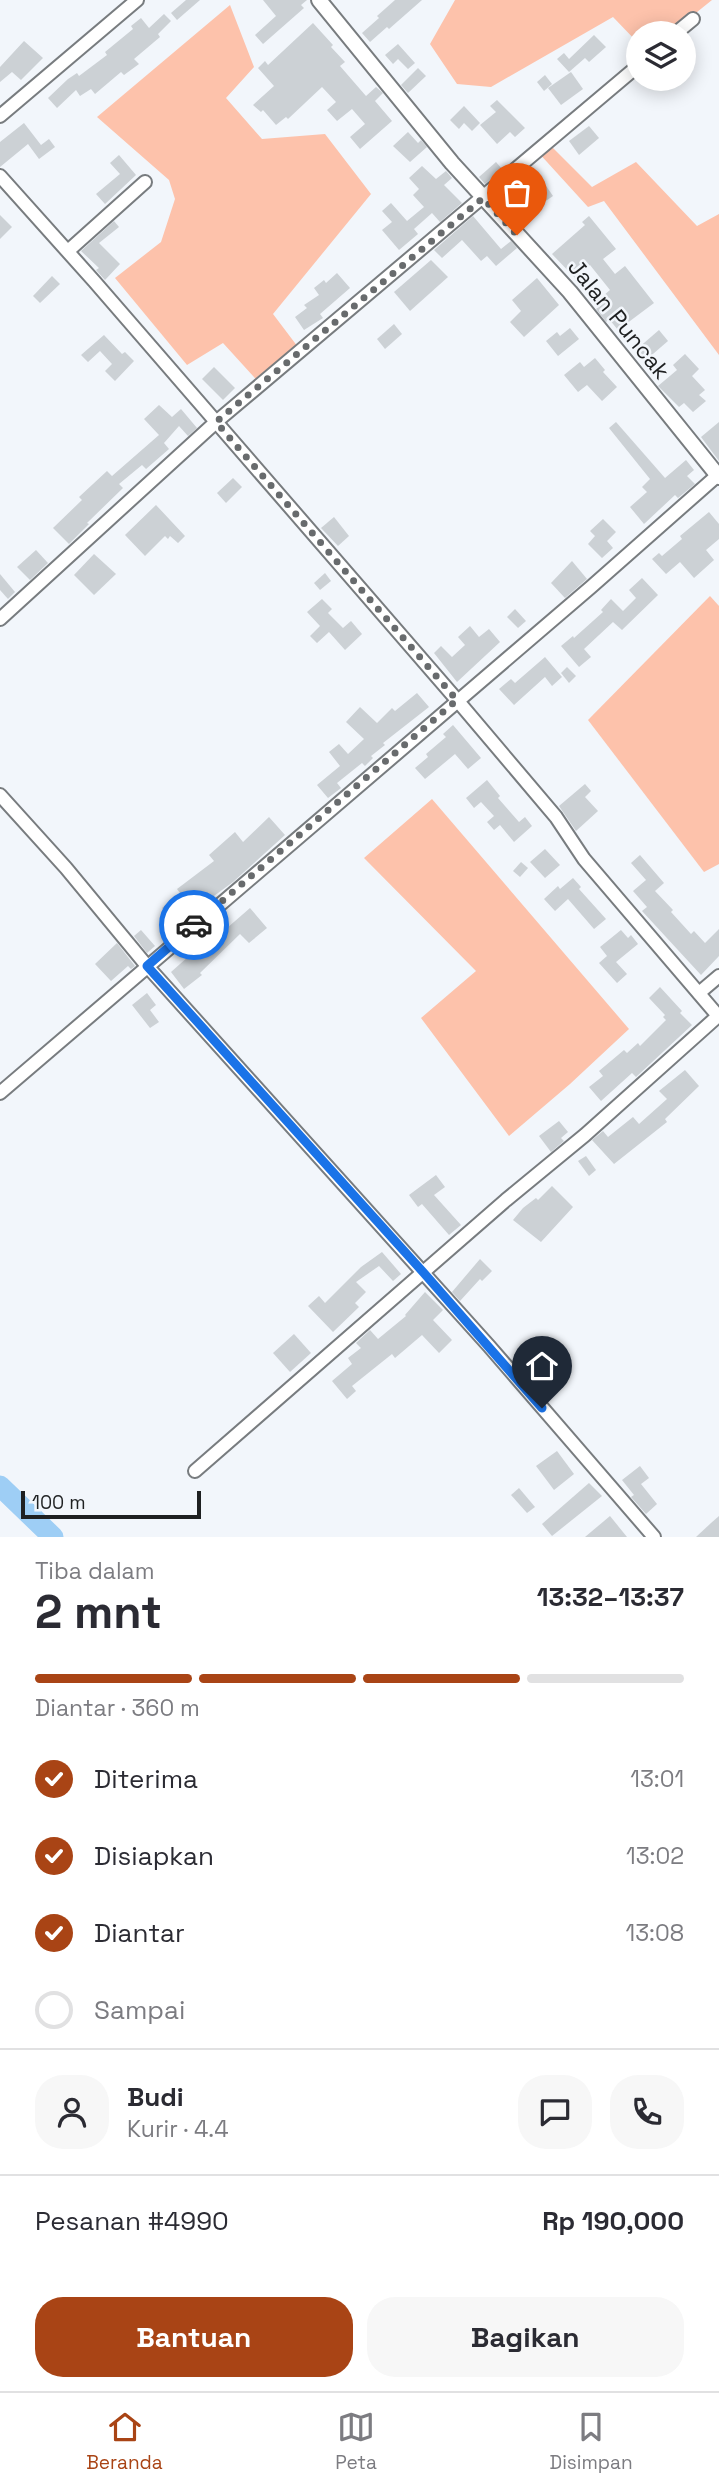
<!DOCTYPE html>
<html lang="id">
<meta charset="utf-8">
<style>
:root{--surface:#fff;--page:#f7f7f7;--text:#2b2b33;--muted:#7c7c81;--line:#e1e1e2;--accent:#a94415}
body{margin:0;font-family:"Space Grotesk",sans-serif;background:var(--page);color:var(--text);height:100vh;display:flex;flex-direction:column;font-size:26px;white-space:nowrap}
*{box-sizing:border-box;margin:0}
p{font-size:23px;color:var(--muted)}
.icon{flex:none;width:38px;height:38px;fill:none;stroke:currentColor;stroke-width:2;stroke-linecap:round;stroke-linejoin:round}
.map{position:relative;height:1537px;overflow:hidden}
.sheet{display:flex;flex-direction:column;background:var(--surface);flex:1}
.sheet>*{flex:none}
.fabs{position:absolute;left:626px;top:21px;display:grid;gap:14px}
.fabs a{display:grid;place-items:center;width:70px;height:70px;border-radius:50%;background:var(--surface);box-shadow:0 4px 18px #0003;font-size:35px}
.scale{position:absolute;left:21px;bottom:18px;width:180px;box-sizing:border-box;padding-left:7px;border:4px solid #1e2021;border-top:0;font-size:19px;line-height:24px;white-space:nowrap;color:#1e2021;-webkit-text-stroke:5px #f2f6fb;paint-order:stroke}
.pin{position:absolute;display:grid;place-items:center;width:60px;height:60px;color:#fff;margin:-72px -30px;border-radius:50% 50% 50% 0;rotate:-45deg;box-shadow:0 0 7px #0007}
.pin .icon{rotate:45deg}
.courier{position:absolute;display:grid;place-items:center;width:70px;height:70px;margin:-35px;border:5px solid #1a73e8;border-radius:50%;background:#fff;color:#222;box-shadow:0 2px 9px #0007}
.summary em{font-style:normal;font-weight:800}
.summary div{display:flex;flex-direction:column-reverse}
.summary{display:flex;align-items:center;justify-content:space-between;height:119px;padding:0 35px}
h1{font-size:46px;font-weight:800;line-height:52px}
.bar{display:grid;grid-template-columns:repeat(4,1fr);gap:10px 7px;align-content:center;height:84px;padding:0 35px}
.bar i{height:9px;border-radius:5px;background:var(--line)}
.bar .selected{background:var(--accent)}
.bar p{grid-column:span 4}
.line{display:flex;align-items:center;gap:18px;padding:0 35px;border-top:2px solid var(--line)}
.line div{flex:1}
.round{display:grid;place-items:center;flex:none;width:74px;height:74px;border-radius:28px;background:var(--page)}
ol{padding:0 35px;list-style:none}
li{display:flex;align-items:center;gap:21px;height:77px}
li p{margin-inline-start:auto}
li .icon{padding:7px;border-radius:50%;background:var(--accent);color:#fff;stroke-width:4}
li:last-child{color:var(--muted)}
li i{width:38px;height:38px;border:4px solid var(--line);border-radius:50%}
.action{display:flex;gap:14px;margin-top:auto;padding:14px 35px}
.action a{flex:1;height:80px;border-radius:28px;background:var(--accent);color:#fff;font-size:28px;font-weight:800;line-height:80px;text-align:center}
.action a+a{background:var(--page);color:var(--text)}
.menu{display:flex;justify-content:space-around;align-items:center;height:98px;border-top:2px solid var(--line);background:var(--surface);font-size:19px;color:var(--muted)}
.menu a{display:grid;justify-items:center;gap:4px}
.menu .selected{color:var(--accent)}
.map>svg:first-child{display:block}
.green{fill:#fdc2ab}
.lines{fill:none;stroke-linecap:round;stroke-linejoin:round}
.river{stroke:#9ecef5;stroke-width:21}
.building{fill:#ccd1d5}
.minor-casing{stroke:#787c7f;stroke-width:16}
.tertiary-casing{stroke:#787c7f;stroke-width:18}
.minor{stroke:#fff;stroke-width:12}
.tertiary{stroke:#fff;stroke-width:14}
.done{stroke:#686b6d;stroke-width:7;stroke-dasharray:0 12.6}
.route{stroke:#1a73e8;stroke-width:9}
.labels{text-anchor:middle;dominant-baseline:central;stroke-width:5;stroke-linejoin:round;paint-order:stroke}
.street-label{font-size:23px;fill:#1e2021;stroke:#f2f6fb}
</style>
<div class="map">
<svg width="719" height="1537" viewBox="0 0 719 1537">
<rect width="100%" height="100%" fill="#f2f6fb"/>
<!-- green -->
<g class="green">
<path d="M455,0H712L671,33H639V44L613,17L491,87L457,84L430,44Z"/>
<path d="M230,5L254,67L226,98L262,139L325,134L371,194L273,314L301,351L263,387L223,343L187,365L115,278L161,242L175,199L169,180L97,117Z"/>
<path d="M549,144L592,187L636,162L697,226L719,214V355L604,201L588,207L537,151Z"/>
<path d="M710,596L719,606V864L704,872L588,720Z"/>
<path d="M432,799L629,1029L570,1084L509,1136L421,1018L476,971L364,858Z"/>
</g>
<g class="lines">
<!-- river -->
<path class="river" d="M0,1486L53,1537"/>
</g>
<!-- building -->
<g class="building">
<path d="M186,0H200L177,20L171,13Z"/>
<path d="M263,0H307L301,5L304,8L263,44L255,35L276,16Z"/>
<path d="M395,0H422L389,29L387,27L370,42L362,33L379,18L377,16Z"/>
<path d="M164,14L171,21L158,34L160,37L134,59L139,64L124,75L121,72L95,94L91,89L80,96L76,90L57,108L48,98L68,79L77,73L79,76L107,55L105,52L133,29L131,26L141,18L149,28Z"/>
<path d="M313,23L333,45L331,47L345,62L340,66L366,96L376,87L383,93L375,101L392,121L360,149L350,137L365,124L352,109L337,121L327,110L336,102L322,87L288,119L286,117L276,125L263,110L261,112L253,105L274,86L258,68L265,61L268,65Z"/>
<path d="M594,35L606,47L589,62L585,58L569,72L557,59L564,53L569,59Z"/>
<path d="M24,41L43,58L21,80L12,72L0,82V67Z"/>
<path d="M398,44L415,63L408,69L398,59L393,64L385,55Z"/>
<path d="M418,68L426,76L408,93L401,85Z"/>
<path d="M571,72L583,89L561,105L548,88Z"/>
<path d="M545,75L552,84L544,91L537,82Z"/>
<path d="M497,100L525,128L515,137L510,132L497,144L480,125L496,112L490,106Z"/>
<path d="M464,106L480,123L472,131L464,123L459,129L450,120Z"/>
<path d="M24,123L41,145L49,139L55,147L39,159L28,144L0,167V142Z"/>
<path d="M589,126L599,138L579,155L569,141Z"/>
<path d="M408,132L418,143L421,140L427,147L410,162L393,146Z"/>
<path d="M119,155L136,175L105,204L96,194L120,174L110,163Z"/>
<path d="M496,162L502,169L485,184L479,177Z"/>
<path d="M422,166L436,179L446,171L452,178L444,185L462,203L440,222L432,213L414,229L418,234L399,250L382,230L392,222L382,211L391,203L407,221L424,207L413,195L419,189L409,178Z"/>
<path d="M544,183L553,196L518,220L509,208Z"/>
<path d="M0,215L12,227L0,239Z"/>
<path d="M473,216L501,249L511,241L517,248L496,266L487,256L481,261L462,240L442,258L434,250Z"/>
<path d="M589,216L616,249L603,259L615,274L625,266L654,303L618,330L609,319L606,322L596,309L607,301L603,296L610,290L590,265L575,278L552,254L585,225L582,222Z"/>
<path d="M114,221L119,227L99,243L120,264L105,280L96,270L99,268L81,251Z"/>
<path d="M431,260L448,277L410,311L394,292Z"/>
<path d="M337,273L350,288L320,314L323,318L304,330L295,317L307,308L304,305L319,295L314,288L324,280L326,283Z"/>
<path d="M52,276L60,284L40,303L33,296Z"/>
<path d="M537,278L559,305L524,337L510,322L521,311L512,300Z"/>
<path d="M394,324L402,334L385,349L377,339Z"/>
<path d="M570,328L579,339L558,356L546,341L557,332L560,336Z"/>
<path d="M659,330L668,341L646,360L637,349Z"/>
<path d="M104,335L122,354L125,352L134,361L115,381L105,371L112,364L100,351L88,362L81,355Z"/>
<path d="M685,354L699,369L692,376L705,390L699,395L706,401L693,412L684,403L679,407L658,386L677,370L673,365Z"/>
<path d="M595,358L605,370L603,372L617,387L602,401L587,385L578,392L564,375L580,362L584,367Z"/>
<path d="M214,367L235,388L223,400L202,379Z"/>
<path d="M159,405L172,417L181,409L197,428L188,436L179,426L164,443L169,449L146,469L142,465L119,484L123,488L87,523L89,524L69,544L53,528L82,500L79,497L107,471L112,476L159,435L144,419Z"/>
<path d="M616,422L665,478L686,460L694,470L687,476L695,484L678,498L675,495L644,524L630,507L647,492L642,487L650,479L609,428Z"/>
<path d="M719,422V461L701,437Z"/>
<path d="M233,478L242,487L226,503L217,493Z"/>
<path d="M156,505L185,536L178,543L170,536L168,539L165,536L145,556L125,535Z"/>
<path d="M709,512L719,524V539L706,550L714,560L694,578L680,562L666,574L652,559L659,553L662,556L682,539L680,536Z"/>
<path d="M334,517L349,536L338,546L321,528Z"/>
<path d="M603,519L616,532L607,541L613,548L602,558L588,544L595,536L590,531Z"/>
<path d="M36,550L48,563L30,580L17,567Z"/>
<path d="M94,554L116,574L94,595L74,575Z"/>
<path d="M572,561L587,579L565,598L551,583Z"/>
<path d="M325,573L331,581L320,590L314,583Z"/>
<path d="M0,574L15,592L8,599L0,590Z"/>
<path d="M642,578L658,595L622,630L613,622L584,649L591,657L579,667L561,646L573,636L574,638L603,612L601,610L611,599L623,611L636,598L629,590Z"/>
<path d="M322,599L332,609L328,613L343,628L351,621L362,634L345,650L329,632L317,643L310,636L320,626L307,612Z"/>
<path d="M515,609L526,621L518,628L507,617Z"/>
<path d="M470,626L479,637L489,629L500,642L457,682L434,653L441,646L452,657L465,645L458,637Z"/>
<path d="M545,657L562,677L552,686L545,677L514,705L499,689L511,679L515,683Z"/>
<path d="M567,667L576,676L569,683L561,673Z"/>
<path d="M417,693L429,707L383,743L385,745L371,756L373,758L365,766L362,763L337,783L341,788L328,798L317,785L340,766L329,752L339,744L348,754L364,739L346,722L360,707L377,723L392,708L395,711Z"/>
<path d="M453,725L481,758L468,769L455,754L425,779L415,768L428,757L426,754L446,737L443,734Z"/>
<path d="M487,780L500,796L498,798L519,822L525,817L532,826L514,842L500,825L494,830L487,822L494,816L481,802L474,808L466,798Z"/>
<path d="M585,784L591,791L585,797L598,811L576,831L559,806Z"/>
<path d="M269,817L285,835L233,882L188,915L191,918L179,928L162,908L180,893L177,889L214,861L209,855L235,832L243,842Z"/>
<path d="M545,849L560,865L545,878L530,862Z"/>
<path d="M640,855L664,883L655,891L673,910L671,912L691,934L694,931L705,943L719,929V956L701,975L642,911L647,907L633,891L646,880L631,863Z"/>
<path d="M521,862L528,868L520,877L513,871Z"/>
<path d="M573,878L581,887L579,889L606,919L594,929L568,899L555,911L544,899L558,886L560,889Z"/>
<path d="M250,908L267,928L249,943L240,934L200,973L202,975L184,989L171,972L216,932L219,935Z"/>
<path d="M141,930L155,946L147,953L134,936Z"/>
<path d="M621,930L628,938L631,935L638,944L616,962L627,974L617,983L599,963L607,956L600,947Z"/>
<path d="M117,943L135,966L131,969L128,966L111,981L95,964Z"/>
<path d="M660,987L682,1011L680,1013L692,1025L636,1077L632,1073L601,1101L589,1087L603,1076L599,1071L624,1050L627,1053L638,1043L640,1046L666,1020L663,1017L665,1015L649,998Z"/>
<path d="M147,993L156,1005L150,1010L159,1022L150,1028L132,1005Z"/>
<path d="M685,1070L699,1086L665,1119L667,1122L614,1164L592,1140L603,1131L608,1137L633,1117L639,1124L667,1099L659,1091Z"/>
<path d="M559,1121L568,1132L561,1138L564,1141L551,1152L539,1136Z"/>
<path d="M586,1156L596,1170L589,1176L578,1161Z"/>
<path d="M436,1175L445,1187L434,1195L461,1225L449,1235L422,1204L418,1207L409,1195Z"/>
<path d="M552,1186L573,1207L541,1242L513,1220L523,1208L536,1198L538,1200Z"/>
<path d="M382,1252L401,1274L393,1281L379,1266L356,1282L366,1292L355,1303L359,1307L333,1332L308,1306L319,1296L325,1303L361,1267Z"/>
<path d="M480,1259L492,1271L482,1281L480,1279L460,1301L452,1292Z"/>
<path d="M425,1292L443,1310L433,1320L452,1340L439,1353L422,1335L395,1358L392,1354L352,1386L356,1391L347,1399L332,1381L352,1364L348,1358L361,1348L356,1343L370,1330L378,1339L406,1316L405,1315Z"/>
<path d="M294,1334L311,1353L290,1372L273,1353Z"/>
<path d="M557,1451L574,1474L554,1490L536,1466Z"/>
<path d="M640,1466L649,1478L641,1484L657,1504L646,1514L631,1497L634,1495L622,1480Z"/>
<path d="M589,1483L602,1496L552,1536L542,1524Z"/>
<path d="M519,1488L535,1507L527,1513L511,1495Z"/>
<path d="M610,1516L627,1537H585Z"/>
<path d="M719,1516V1537H696L711,1523Z"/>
</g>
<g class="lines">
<defs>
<g id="minor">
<path d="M676,33L693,19"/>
<path d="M0,116L137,0"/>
<path d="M0,176L94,281L457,700L556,817L584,859L719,1017"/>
<path d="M68,251L145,182"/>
<path d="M0,619L216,422L639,65"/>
<path d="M0,795L66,868L147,966L489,1346L654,1537"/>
<path d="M699,993L719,976"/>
<path d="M0,1093L591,587L719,474"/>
<path d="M195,1471L506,1200L585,1135L718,1016"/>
</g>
<path id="tertiary" d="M319,0L452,163L570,292L719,477"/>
</defs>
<!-- minor casing -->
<use href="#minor" class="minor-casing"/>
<!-- tertiary casing -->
<use href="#tertiary" class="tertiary-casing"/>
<!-- minor -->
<use href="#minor" class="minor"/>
<!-- tertiary -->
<use href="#tertiary" class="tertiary"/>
</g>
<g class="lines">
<!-- done -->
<path class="done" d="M194,925L457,700L216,422L483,198L517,235"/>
<!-- route -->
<path class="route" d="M194,925L147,966L423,1272L542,1408"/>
</g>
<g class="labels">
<!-- street labels -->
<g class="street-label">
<text transform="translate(619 319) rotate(51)">Jalan Puncak</text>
</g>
</g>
</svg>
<div class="fabs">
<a><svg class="icon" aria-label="layers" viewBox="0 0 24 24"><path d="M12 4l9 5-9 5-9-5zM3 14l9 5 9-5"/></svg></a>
</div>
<div class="scale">100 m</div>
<div class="pin" style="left:517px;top:235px;background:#ea580c"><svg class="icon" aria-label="bag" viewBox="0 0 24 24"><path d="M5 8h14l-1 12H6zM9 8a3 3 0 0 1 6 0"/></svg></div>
<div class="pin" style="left:542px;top:1408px;background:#1f2937"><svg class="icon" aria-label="home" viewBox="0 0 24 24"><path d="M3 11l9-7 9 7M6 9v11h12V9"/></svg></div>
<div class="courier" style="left:194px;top:925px"><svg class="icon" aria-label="car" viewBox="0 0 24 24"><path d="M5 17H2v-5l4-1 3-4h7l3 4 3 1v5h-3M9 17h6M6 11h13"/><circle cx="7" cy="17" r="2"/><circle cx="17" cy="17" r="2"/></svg></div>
</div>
<section class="sheet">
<div class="summary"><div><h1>2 mnt</h1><p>Tiba dalam</p></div><em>13:32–13:37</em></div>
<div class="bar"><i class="selected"></i><i class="selected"></i><i class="selected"></i><i></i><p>Diantar · 360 m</p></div>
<ol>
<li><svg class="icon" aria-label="check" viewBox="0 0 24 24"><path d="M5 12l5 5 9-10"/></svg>Diterima<p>13:01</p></li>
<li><svg class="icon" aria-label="check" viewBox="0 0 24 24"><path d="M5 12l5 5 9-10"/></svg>Disiapkan<p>13:02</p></li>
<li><svg class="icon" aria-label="check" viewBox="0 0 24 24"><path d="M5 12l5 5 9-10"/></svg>Diantar<p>13:08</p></li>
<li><i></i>Sampai</li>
</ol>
<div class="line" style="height:126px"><a class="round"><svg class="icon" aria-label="person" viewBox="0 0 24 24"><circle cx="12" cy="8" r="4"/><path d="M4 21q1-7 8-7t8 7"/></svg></a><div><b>Budi</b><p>Kurir · 4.4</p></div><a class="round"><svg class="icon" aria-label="chat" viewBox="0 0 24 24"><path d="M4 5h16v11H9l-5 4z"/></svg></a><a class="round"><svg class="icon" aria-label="phone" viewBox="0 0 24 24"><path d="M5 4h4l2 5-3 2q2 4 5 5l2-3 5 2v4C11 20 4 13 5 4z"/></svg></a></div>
<div class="line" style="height:91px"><div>Pesanan #4990</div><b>Rp 190,000</b></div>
<div class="action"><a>Bantuan</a><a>Bagikan</a></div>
</section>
<nav class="menu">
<a class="selected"><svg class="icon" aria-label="home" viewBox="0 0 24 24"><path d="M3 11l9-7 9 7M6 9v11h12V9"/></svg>Beranda</a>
<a><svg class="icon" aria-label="map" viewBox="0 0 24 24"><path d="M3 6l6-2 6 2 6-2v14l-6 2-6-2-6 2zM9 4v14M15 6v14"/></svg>Peta</a>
<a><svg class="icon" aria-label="saved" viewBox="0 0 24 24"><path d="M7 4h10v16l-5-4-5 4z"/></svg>Disimpan</a>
</nav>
